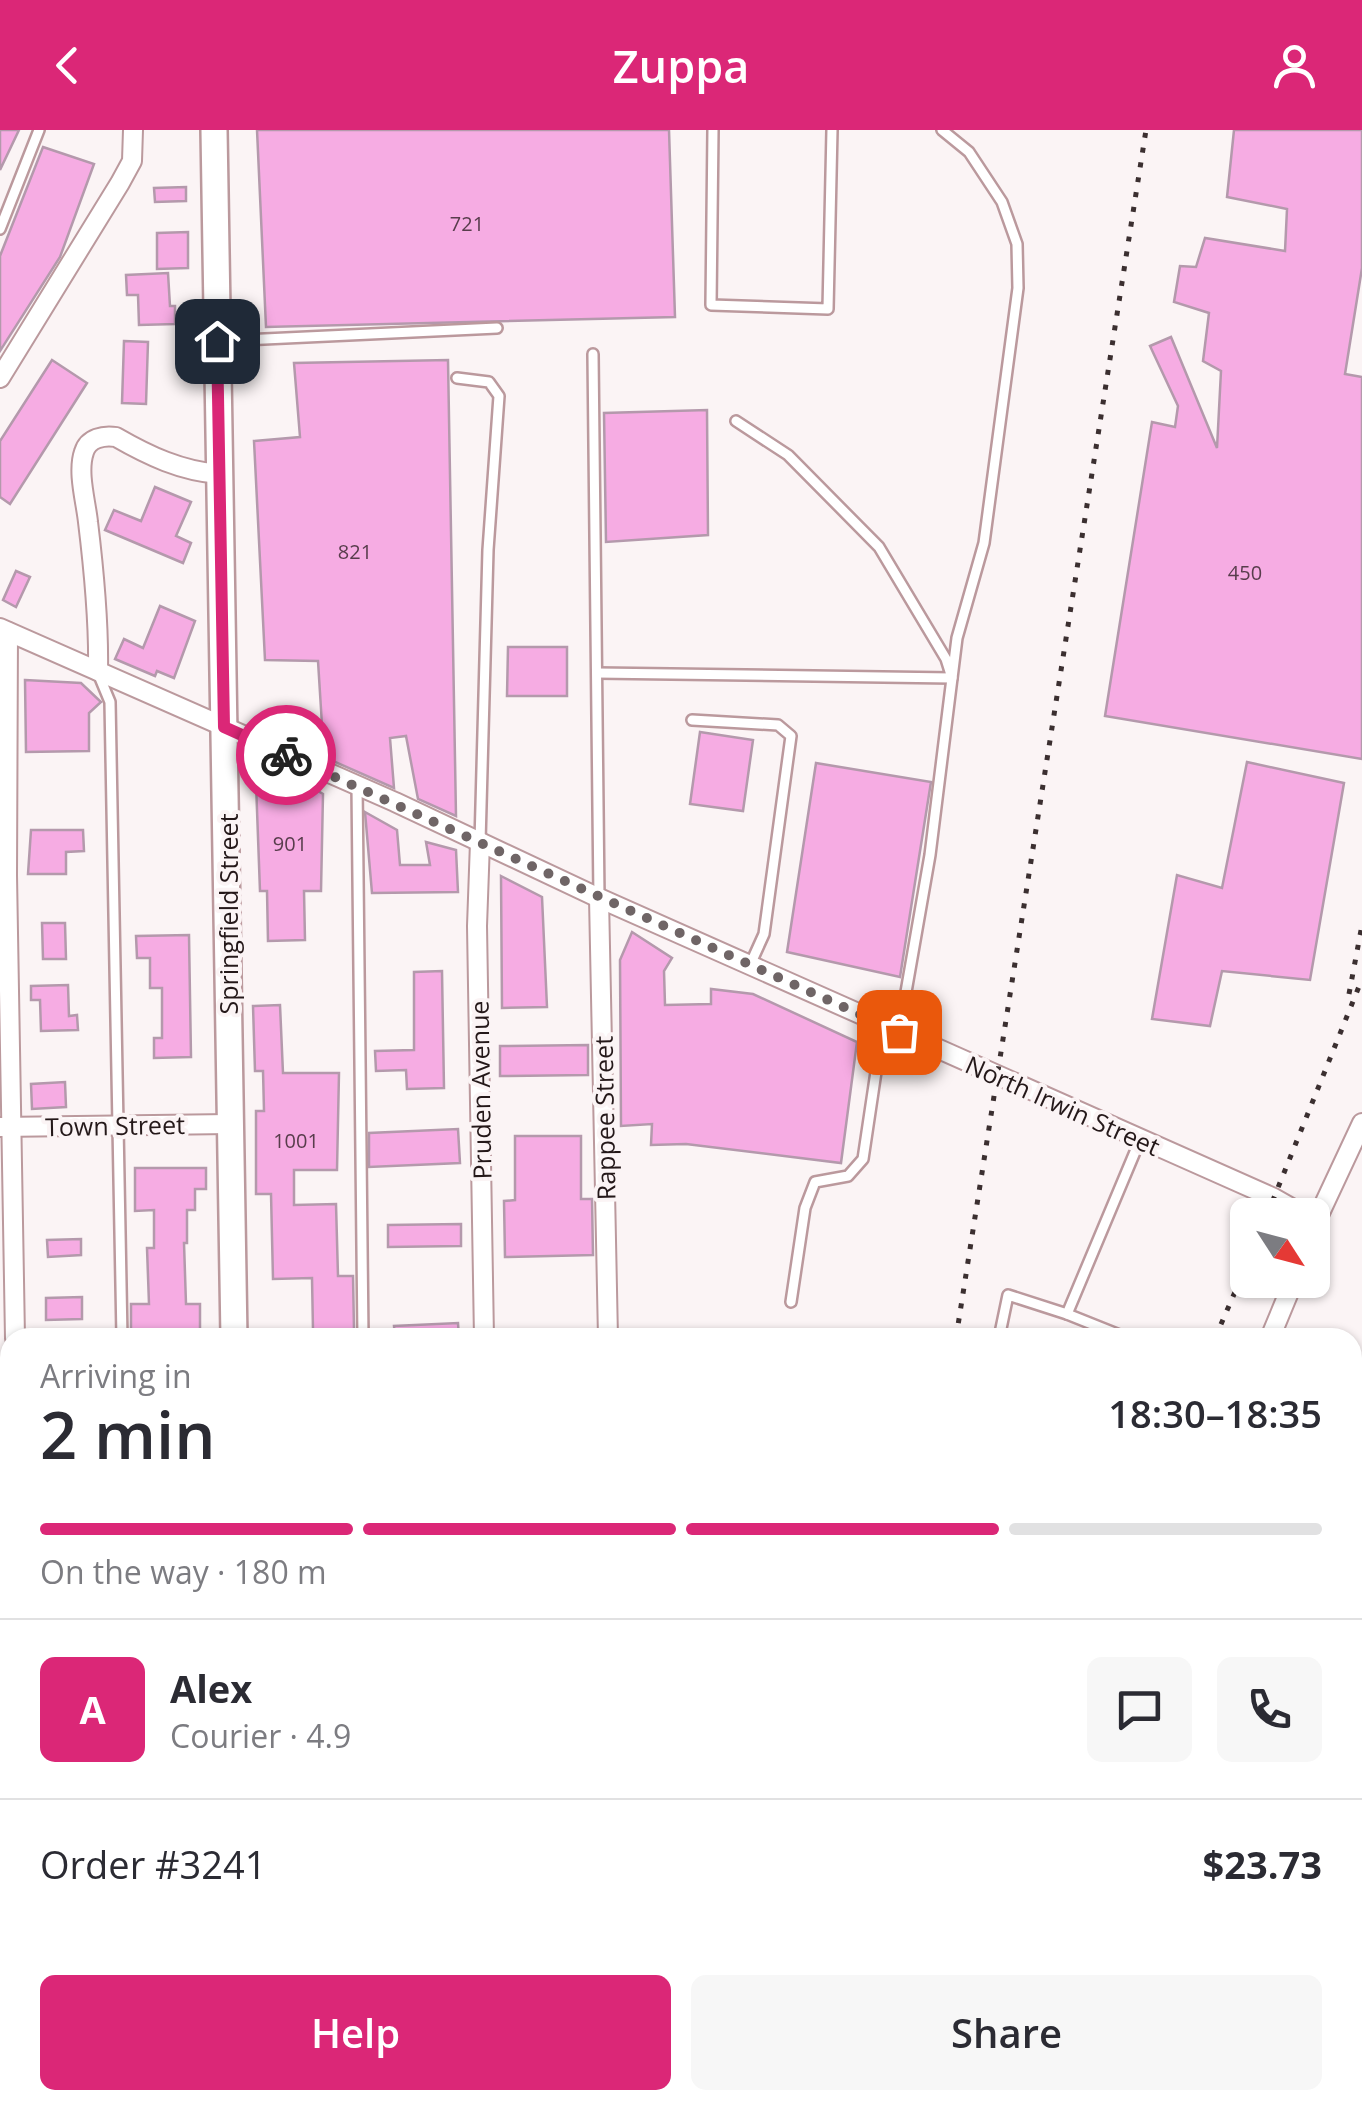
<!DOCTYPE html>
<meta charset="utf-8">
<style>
:root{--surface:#fff;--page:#f7f7f7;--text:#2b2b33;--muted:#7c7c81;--line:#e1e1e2;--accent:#db2777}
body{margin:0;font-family:"Open Sans",sans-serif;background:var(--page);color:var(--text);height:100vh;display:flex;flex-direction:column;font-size:38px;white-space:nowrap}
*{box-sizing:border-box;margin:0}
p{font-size:32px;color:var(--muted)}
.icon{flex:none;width:55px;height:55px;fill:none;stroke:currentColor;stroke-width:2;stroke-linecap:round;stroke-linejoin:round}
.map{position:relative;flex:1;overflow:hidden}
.panel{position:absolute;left:0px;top:1198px;width:1362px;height:782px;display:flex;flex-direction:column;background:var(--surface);border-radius:30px 30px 0 0;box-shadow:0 2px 8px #0004}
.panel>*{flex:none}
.needle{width:65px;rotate:126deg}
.tools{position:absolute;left:1230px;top:1068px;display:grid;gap:20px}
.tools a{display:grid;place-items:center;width:100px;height:100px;border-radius:15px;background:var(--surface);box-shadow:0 2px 8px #0004;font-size:50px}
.pin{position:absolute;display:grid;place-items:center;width:85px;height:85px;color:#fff;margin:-42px;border-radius:20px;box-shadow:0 5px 15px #0006}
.courier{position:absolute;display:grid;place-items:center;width:100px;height:100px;margin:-50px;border:8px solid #db2777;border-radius:50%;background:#fff;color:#222;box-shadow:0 2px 12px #0007}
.head em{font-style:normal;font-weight:600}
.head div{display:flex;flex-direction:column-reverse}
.head{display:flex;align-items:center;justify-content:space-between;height:170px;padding:0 40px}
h1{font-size:65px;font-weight:600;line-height:75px}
.bar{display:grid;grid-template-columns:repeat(4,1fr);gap:15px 10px;align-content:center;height:120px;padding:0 40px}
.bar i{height:12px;border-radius:8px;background:var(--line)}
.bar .selected{background:var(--accent)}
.bar p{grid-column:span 4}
.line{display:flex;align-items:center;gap:25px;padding:0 40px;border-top:2px solid var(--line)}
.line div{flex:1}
.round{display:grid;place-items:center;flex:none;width:105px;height:105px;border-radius:15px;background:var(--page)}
.button{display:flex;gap:20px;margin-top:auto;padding:20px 40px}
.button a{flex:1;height:115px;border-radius:15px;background:var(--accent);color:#fff;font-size:40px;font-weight:600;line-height:115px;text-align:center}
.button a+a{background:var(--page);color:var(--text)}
header{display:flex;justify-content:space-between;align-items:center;height:130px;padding:0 40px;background:var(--accent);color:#fff;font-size:45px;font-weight:600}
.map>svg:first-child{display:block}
.building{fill:#f6ace3;stroke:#b499ac;stroke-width:2.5}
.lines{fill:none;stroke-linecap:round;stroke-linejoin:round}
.service-casing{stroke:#bb999d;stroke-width:14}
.minor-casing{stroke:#bb999d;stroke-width:22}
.secondary-casing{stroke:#bb999d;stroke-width:30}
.service{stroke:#fff;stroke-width:9}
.minor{stroke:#fff;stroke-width:18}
.secondary{stroke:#fff;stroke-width:25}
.rail{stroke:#3b2f30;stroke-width:5;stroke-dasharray:5 10;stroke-linecap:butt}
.done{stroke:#6f6566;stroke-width:10;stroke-dasharray:0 18}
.route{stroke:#db2777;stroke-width:12}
.labels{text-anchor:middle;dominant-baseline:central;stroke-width:8;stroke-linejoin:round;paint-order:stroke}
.number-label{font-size:20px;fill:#583d4c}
.street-label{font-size:25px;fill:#241819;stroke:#fbf4f5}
</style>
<header><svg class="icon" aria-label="back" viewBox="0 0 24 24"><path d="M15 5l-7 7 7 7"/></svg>Zuppa<svg class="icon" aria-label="person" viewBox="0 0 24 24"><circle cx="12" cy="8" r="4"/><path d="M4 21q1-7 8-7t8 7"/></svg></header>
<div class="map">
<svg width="1362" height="1979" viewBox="0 0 1362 1979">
<rect width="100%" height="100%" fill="#fbf4f5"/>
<!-- building -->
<g class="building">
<path d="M0,0H19L0,40Z"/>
<path d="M257,0H669L675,187L266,197Z"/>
<path d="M1234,0H1362V138L1345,244L1362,247V629L1105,586L1152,292L1175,297L1178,276L1150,216L1171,207L1217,318L1221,241L1203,231L1209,183L1174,172L1180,136L1196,137L1205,108L1285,121L1287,79L1227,67Z"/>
<path d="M43,17L94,34L60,127L0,221V126Z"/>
<path d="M186,57V71L155,72L154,58Z"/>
<path d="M188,102V138L157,139V103Z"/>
<path d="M168,143L170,176H175V194L139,195L138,165H127L126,145Z"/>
<path d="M124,211L148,212L146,274L122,273Z"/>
<path d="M52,230L87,253L10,374L0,367V311Z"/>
<path d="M448,230L456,686L418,669L406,606L390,608L394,658L324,627L318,531L265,530L254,311L300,307L294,233Z"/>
<path d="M707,280L708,405L606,412L604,283Z"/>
<path d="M155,357L191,372L176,406L191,413L183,433L105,400L114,380L141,391Z"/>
<path d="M16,441L30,447L16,477L3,470Z"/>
<path d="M160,476L195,491L174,548L157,541L155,546L115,529L124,509L143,518Z"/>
<path d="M508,517H567V566H507Z"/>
<path d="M25,550L81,553L101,572L89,583V621L26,622Z"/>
<path d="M700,602L753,610L743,681L690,674Z"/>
<path d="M1247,632L1344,653L1310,850L1222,841L1210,896L1152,889L1177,745L1222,758Z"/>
<path d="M816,633L931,652L900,847L787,822Z"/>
<path d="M299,650L323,664L321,761H304L305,810L268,811L267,761H260L256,653Z"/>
<path d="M365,682L397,700L400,735H430L426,712L456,720L458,762L372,763Z"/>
<path d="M31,700H83L84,721L66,722V744H28Z"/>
<path d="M501,746L542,767L547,877L502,878Z"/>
<path d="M42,793H65L66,829H43Z"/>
<path d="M632,802L672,828L664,841L665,875L711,874V859L753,864L857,912L841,1033L686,1014L651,1015L652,994L621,996L620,830Z"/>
<path d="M189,805L191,927L154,928V908H162V858H150V828H137L136,806Z"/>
<path d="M442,841L444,958L407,959L406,940L376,941L375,921L414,920V842Z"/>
<path d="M68,855L69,886L77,885L78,900L41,901L40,870H31V856Z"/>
<path d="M280,875L283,943H339L337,1040H294V1075L336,1074L338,1146H353L354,1199L313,1200L312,1148L273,1149L271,1064H256V981H264L263,941H255L253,876Z"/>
<path d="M588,915V945L500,946V916Z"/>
<path d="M65,952L66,977L32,979L31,954Z"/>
<path d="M458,999L460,1033L369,1037V1003Z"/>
<path d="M515,1006H581V1069H592L593,1125L505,1127L504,1071L515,1070Z"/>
<path d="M135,1038H206V1059H195V1080H187V1113H184L186,1174H200V1208H131V1174H149L147,1118H154V1080L135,1081Z"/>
<path d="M461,1094V1116L388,1117V1095Z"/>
<path d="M81,1109V1125L48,1127L47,1110Z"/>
<path d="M82,1167V1189L46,1190V1168Z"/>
<path d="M458,1193L459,1208H395L394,1196Z"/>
</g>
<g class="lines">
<defs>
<g id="service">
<path d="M713,0L711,175L828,179L832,0"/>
<path d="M0,99L39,0"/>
<path d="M220,211L497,198"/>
<path d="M593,224L599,768"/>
<path d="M457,248L489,252L499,266L488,420L480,712"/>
<path d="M98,543L110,572L122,1208"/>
<path d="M597,543L952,548L946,529L879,417L788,325L736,291"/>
<path d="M692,590L778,595L791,606L764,804L750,835"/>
<path d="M357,655L363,1208"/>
<path d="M899,902L930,725L957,508L984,413L1018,158L1017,114L1002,72L969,22L942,0"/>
<path d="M791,1172L805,1078L815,1052L848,1046L863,1029L883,895"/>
<path d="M1067,1184L1127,1208"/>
<path d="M999,1208L1008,1165L1067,1184L1140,1010"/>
<path d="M0,1502L10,1501"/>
<path d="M0,1672H10"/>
</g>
<g id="minor">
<path d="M0,248L120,53L132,31L133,0"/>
<path d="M0,498L395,672L599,768L1274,1068L1304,1085"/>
<path d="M8,502L7,745L15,1208"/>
<path d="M98,541C99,492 94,441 88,392C86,372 77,342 84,322C88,308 104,305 116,307C149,326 181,341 219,344"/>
<path d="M480,712L477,796L484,1208"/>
<path d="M599,768L608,1208"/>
<path d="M0,997L230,994"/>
<path d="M1312,1100L1362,993"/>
<path d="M1270,1208L1294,1150"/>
<path d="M0,1464H10"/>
<path d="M375,1970L395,1979"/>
<path d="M574,1979L577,1970"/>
<path d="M1122,1979L1123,1970"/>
</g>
<g id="secondary">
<path d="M214,0L234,1208"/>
<path d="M246,1970V1979"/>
</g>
</defs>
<!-- service casing -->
<use href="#service" class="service-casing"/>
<!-- minor casing -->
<use href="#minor" class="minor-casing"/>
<!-- secondary casing -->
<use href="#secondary" class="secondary-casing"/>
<!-- service -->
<use href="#service" class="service"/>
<!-- minor -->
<use href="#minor" class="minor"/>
<!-- secondary -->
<use href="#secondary" class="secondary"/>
<!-- rail -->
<g class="rail">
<path d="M1349,864L1362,795"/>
<path d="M1267,1085L1362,849"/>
<path d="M956,1208L1146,0"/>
<path d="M1215,1208L1248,1132"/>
<path d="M833,1979L834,1970"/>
<path d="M912,1979L915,1970"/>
</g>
</g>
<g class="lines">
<!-- done -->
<path class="done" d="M286,625L899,902"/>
<!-- route -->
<path class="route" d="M217,211L224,597L286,625"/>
</g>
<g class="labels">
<!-- number labels -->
<g class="number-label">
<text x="467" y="93">721</text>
<text x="355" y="421">821</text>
<text x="1245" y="442">450</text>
<text x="290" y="713">901</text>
<text x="296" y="1010">1001</text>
</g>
<!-- street labels -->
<g class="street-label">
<text transform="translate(228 784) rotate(-90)">Springfield Street</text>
<text transform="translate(480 960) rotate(-91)">Pruden Avenue</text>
<text transform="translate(1063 975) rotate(24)">North Irwin Street</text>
<text transform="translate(604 988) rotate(-91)">Rappee Street</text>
<text transform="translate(115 995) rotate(-1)">Town Street</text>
</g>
</g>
</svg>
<div class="tools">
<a><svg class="needle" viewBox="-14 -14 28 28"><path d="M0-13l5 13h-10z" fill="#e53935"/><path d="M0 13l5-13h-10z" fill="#7c7c81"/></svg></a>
</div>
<div class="pin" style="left:899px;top:902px;background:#ea580c"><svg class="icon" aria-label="bag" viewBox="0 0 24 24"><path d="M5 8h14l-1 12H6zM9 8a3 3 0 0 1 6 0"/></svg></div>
<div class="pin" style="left:217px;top:211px;background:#1f2937"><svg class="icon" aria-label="home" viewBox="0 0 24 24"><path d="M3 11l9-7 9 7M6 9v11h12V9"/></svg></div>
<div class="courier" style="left:286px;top:625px"><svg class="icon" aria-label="bike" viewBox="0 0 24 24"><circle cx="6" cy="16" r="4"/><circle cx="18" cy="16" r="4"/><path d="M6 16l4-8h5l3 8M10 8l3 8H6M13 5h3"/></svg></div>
<section class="panel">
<div class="head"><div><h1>2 min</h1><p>Arriving in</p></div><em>18:30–18:35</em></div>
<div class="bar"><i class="selected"></i><i class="selected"></i><i class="selected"></i><i></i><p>On the way · 180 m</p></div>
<div class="line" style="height:180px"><b class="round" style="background:var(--accent);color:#fff">A</b><div><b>Alex</b><p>Courier · 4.9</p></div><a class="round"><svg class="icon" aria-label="chat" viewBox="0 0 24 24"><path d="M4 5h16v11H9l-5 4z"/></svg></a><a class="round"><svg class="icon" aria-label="phone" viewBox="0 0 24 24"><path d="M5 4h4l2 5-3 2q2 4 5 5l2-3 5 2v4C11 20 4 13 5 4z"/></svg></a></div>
<div class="line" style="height:130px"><div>Order #3241</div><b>$23.73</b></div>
<div class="button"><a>Help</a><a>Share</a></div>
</section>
</div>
